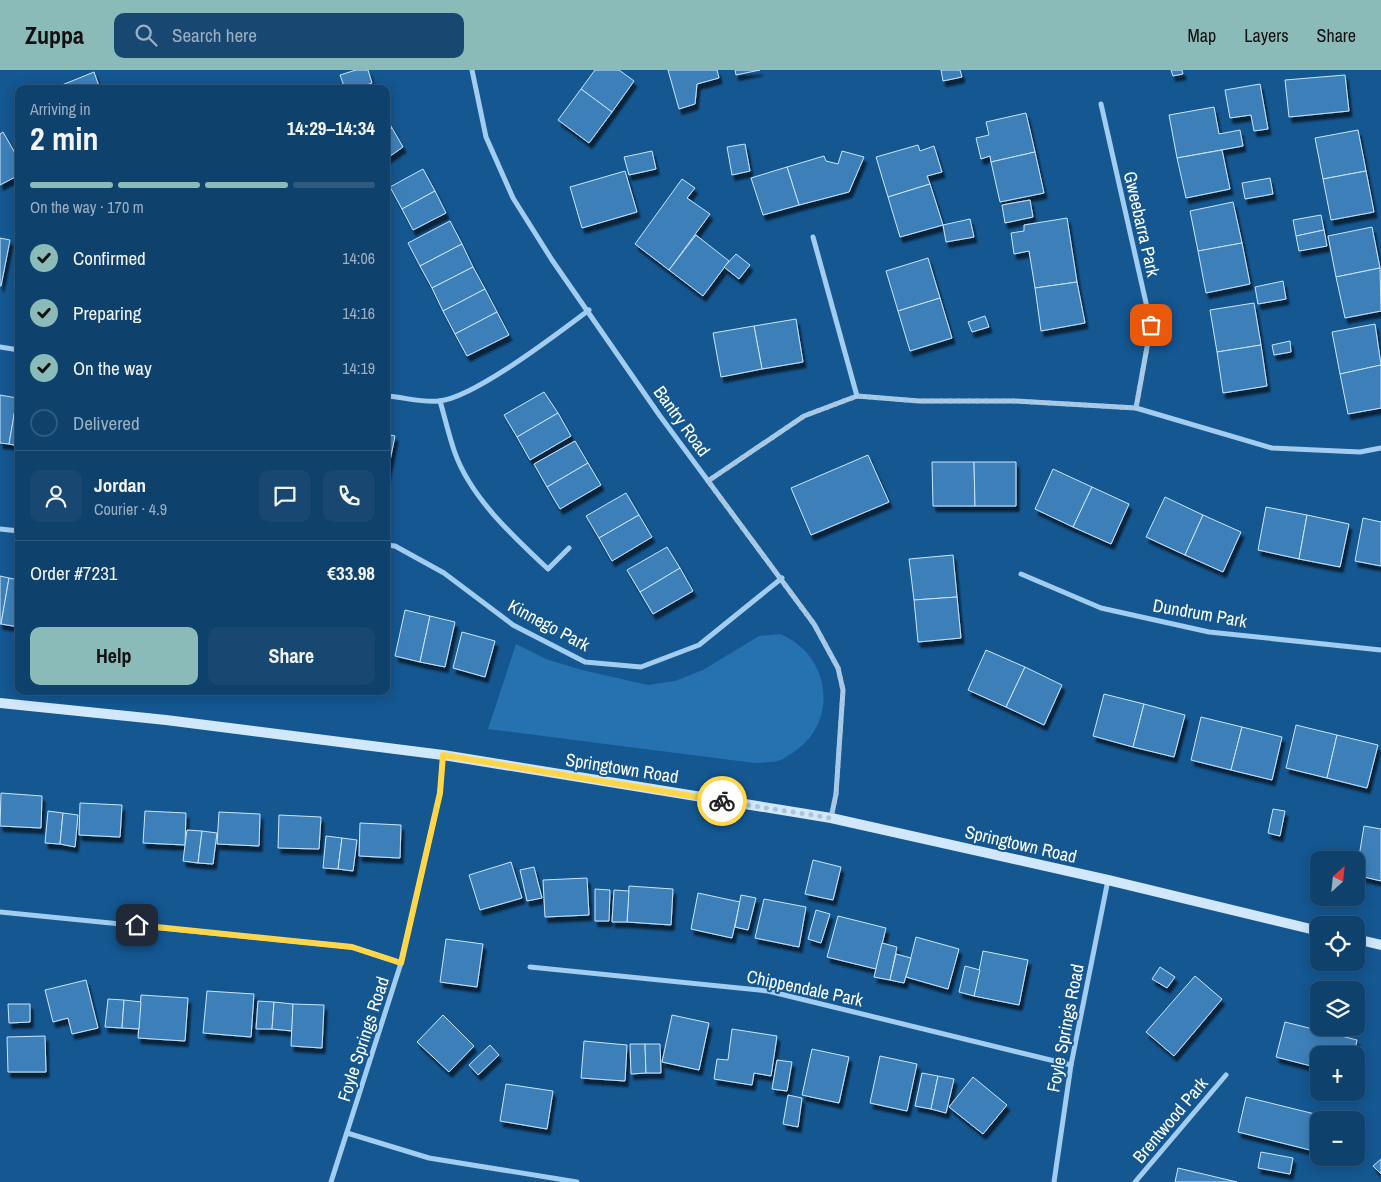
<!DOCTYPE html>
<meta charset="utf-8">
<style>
:root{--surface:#0f416d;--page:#184872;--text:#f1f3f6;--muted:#9bafc2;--line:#2f5a80;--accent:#8bbbb9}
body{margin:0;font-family:"Archivo Narrow",sans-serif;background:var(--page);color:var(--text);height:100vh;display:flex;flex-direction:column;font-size:19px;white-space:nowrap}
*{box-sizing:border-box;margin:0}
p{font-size:16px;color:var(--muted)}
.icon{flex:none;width:28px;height:28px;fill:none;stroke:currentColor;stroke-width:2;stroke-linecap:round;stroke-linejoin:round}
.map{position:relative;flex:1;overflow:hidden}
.drawer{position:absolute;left:15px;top:15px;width:375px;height:610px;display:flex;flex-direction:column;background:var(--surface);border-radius:10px;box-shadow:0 2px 12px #0003,0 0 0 1px var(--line)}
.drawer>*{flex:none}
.needle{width:32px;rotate:27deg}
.controls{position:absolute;left:1310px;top:781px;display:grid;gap:10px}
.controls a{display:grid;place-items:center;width:55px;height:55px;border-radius:10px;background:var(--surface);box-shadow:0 2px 12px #0003,0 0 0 1px var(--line);font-size:25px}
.pin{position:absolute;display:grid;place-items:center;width:42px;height:42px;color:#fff;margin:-21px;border-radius:10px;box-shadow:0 2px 8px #0006}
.courier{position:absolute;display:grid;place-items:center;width:50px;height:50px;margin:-25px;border:4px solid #ffd54a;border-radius:50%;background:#fff;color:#222;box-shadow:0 1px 6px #0007}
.summary em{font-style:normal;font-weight:700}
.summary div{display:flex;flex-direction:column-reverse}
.summary{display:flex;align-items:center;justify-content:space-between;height:85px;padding:0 15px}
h1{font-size:32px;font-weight:700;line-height:38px}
.bar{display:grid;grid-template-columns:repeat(4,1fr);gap:8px 5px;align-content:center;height:60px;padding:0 15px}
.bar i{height:6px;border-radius:4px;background:var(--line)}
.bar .selected{background:var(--accent)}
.bar p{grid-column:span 4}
.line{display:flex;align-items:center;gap:12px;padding:0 15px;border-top:1px solid var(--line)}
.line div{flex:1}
.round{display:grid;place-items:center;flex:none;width:52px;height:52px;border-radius:10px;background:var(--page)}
ol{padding:0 15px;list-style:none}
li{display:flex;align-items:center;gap:15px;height:55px}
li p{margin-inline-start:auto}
li .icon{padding:5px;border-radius:50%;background:var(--accent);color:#111;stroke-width:4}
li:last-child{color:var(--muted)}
li i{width:28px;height:28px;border:2px solid var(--line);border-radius:50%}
.action{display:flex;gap:10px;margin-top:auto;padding:10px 15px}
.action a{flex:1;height:58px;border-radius:10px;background:var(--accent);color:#111;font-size:20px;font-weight:700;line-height:58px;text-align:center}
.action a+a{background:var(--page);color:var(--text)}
header{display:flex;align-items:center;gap:30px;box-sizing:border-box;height:70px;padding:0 25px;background:var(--accent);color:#111}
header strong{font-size:24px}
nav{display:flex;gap:28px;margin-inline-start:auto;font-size:18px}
.search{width:350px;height:45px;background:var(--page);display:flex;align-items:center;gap:12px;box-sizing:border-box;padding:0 18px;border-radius:10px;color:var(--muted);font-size:19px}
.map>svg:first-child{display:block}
.green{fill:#2671b0}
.building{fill:#3d80b9;stroke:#c9e5fc;filter:url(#shadow)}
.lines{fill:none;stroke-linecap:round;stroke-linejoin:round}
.minor{stroke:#a2cdf1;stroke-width:5}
.secondary{stroke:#d0e7fc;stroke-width:10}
.done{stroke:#adc4d8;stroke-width:5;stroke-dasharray:0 9}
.route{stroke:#ffd54a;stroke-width:6}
.labels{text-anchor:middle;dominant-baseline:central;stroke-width:4;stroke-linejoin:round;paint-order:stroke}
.street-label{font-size:18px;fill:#fff;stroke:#145791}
</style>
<header>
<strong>Zuppa</strong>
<div class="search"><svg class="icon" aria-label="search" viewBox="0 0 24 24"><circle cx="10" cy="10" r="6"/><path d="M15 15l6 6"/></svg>Search here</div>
<nav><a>Map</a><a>Layers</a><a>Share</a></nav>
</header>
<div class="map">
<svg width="1381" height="1112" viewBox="0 0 1381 1112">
<defs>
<filter id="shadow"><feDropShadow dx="3" dy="5.5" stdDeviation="1" flood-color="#0009"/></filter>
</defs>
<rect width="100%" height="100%" fill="#145791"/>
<!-- green -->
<path class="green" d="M780,564C830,584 840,651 794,682C790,684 785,688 781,690C773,693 762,692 754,693L488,659L516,574L546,589L582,600L648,615L675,611L703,600L759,566Z"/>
<!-- building -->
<g class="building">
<path d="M356,0H368L372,13L356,19H345L340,5Z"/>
<path d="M595,0H619L634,11L612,42L581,19Z"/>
<path d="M668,0H717L719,8L697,14L695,34L679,39Z"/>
<path d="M735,0H760L736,5Z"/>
<path d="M941,0H960L962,7L943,11Z"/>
<path d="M1171,0H1182L1183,4L1173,6Z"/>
<path d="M94,2L100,19H58L57,17Z"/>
<path d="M1345,5L1349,41L1289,47L1285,10Z"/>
<path d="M1260,14L1268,59L1254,61L1251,45L1230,48L1225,20Z"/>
<path d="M581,19L612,42L589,73L558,50Z"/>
<path d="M1214,37L1219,64L1240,60L1243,76L1177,88L1169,45Z"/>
<path d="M1026,43L1035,82L991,92L990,86L981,89L976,68L989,65L986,52Z"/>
<path d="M386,47L392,58L386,62Z"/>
<path d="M392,58L403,77L386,89V62Z"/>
<path d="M1358,60L1366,101L1323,109L1315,68Z"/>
<path d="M3,62L19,90V105L0,115V64Z"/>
<path d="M745,74L750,101L732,105L727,77Z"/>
<path d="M918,75L920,81L934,76L942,102L927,106L930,114L888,127L876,87Z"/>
<path d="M1222,80L1230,119L1186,128L1177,88Z"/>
<path d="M652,81L656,99L629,105L624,87Z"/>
<path d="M842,81L864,87L849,122L799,135L787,97L824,86L826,91L838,94Z"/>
<path d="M1035,82L1044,123L1000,132L991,92Z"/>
<path d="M787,97L799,135L763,145L751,108Z"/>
<path d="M423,99L435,121L402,139L390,117Z"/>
<path d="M625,101L637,142L582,158L570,117Z"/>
<path d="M1366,101L1374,142L1331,150L1323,109Z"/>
<path d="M1270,108L1273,124L1245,129L1242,113Z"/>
<path d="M682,109L695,118L687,128L710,144L669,200L635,174Z"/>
<path d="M930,114L943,155L900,167L888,127Z"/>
<path d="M435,121L446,143L413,160L402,139Z"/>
<path d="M1030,130L1033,147L1005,153L1002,135Z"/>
<path d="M1233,132L1242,173L1198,181L1190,141Z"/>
<path d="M1321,145L1324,160L1296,166L1293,150Z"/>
<path d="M1067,148L1077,212L1035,218L1029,181L1014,184L1011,163L1024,161V155Z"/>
<path d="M970,149L974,167L946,172L943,155Z"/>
<path d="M450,151L462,174L420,196L408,173Z"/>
<path d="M1372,157L1380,198L1336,207L1328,166Z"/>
<path d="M1324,160L1327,176L1299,181L1296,166Z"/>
<path d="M696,165L729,191L703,226L669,200Z"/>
<path d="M0,168L10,170L1,216H0Z"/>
<path d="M1242,173L1250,214L1206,223L1198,181Z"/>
<path d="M462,174L473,197L432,218L420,196Z"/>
<path d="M736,184L750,195L739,209L724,197Z"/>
<path d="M928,188L940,228L898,241L886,201Z"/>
<path d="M473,197L485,219L443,241L432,218Z"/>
<path d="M1380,198L1381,241L1345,248L1336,207Z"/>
<path d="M1283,211L1286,229L1258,234L1255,217Z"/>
<path d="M1077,212L1085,253L1041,261L1035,218Z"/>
<path d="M485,219L497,242L455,264L443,241Z"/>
<path d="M940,228L952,268L910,281L898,241Z"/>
<path d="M1254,233L1261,275L1217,282L1210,240Z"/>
<path d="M497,242L509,265L467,286L455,264Z"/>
<path d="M985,246L989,257L972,262L968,252Z"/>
<path d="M796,249L803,292L762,299L754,256Z"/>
<path d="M1375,254L1381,295L1340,304L1332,262Z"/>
<path d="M754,256L762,299L721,307L713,263Z"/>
<path d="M1290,271L1291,282L1274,285L1272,275Z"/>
<path d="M1261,275L1267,316L1223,323L1217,282Z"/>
<path d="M1381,295V338L1348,344L1340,304Z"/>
<path d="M544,322L558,343L517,367L504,345Z"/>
<path d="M0,325L17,328L9,374L0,373Z"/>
<path d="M17,328H19V376L9,374Z"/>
<path d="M558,343L571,366L530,390L517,367Z"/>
<path d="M386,364L395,366L386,410Z"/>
<path d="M575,371L588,393L547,417L534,394Z"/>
<path d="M868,385L889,432L811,465L791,418Z"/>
<path d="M932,392H974L975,436H933Z"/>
<path d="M974,392H1016V436H975Z"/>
<path d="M588,393L601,415L560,439L547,417Z"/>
<path d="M1053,399L1092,417L1073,457L1035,439Z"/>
<path d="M1092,417L1129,434L1111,474L1073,457Z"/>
<path d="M626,423L639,445L599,468L586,446Z"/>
<path d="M1165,427L1203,445L1185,485L1146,467Z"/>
<path d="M1266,437L1307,445L1299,489L1258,480Z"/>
<path d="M639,445L652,467L612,491L599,468Z"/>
<path d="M1203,445L1241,462L1223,502L1185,485Z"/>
<path d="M1307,445L1349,454L1340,497L1299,489Z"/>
<path d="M1363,448L1381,452V496L1355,491Z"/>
<path d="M667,477L680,498L640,522L627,500Z"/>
<path d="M953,485L957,527L914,530L909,489Z"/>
<path d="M680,498L693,521L653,544L640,522Z"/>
<path d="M0,506L9,508L1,554H0Z"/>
<path d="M9,508L19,510V557L1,554Z"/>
<path d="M957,527L961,568L918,572L914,530Z"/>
<path d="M405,540L430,546L420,592L395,586Z"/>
<path d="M430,546L455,552L445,597L420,592Z"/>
<path d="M462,562L495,571L485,607L453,598Z"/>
<path d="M986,580L1025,597L1006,637L968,620Z"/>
<path d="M1025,597L1062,615L1044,655L1006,637Z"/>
<path d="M1104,624L1144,634L1133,677L1093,666Z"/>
<path d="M1144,634L1185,645L1174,687L1133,677Z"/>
<path d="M1201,647L1242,657L1231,700L1191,690Z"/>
<path d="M1296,655L1337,665L1327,708L1286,698Z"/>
<path d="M1242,657L1282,667L1272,710L1231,700Z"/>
<path d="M1337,665L1378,675L1367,718L1327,708Z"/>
<path d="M1,723L42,726L41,758L0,756Z"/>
<path d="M80,733L122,735L120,767L79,765Z"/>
<path d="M1273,739L1285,741L1280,766L1268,763Z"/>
<path d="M48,741L63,743L60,774L45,773Z"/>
<path d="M145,741L186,743L185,775L143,773Z"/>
<path d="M219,742L260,744L259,776L217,774Z"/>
<path d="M63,743L78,745L75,777L60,774Z"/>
<path d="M279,745L321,747L319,779L278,778Z"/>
<path d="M360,753L401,755L400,788L359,786Z"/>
<path d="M1364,756L1381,759V811L1356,805Z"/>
<path d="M187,760L202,761L198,793L183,791Z"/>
<path d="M202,761L217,763L213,794L198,793Z"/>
<path d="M326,766L342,768L338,799L323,798Z"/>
<path d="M342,768L357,770L353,801L338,799Z"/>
<path d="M813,790L841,797L833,830L805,824Z"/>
<path d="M511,792L522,828L480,840L469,805Z"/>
<path d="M534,797L542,828L527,831L520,800Z"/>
<path d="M587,808L589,845L545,847L543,810Z"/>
<path d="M629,816L673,819L671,855L627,852Z"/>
<path d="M595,819L610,820L609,851H595Z"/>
<path d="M614,820L629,821L627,852H612Z"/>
<path d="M698,823L740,832L732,868L691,859Z"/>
<path d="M741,825L756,828L748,860L735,857Z"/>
<path d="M764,829L806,837L799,877L755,868Z"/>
<path d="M816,840L830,844L821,873L808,869Z"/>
<path d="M838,846L886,858L876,899L827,887Z"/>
<path d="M916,867L959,879L948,919L906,907Z"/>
<path d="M446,869L483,874L477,917L440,912Z"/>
<path d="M882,873L897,877L890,910L874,907Z"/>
<path d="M983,881L1028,890L1019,935L974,926Z"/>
<path d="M896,884L911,888L904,913L890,910Z"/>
<path d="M965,896L980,900L974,926L959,922Z"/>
<path d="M1160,897L1175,907L1167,918L1152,909Z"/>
<path d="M1195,906L1222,929L1174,986L1146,962Z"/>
<path d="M86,910L98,958L72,964L68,948L53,952L45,920Z"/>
<path d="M207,921L254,924L251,967L203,963Z"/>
<path d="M141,925L188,928L185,971L138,968Z"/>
<path d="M108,929L124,930L122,958L105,957Z"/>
<path d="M124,930L141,932L139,959L122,958Z"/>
<path d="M258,931L274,932L272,959H256Z"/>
<path d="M274,932L293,934L292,961L272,959Z"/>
<path d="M8,934H30V952L9,953Z"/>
<path d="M293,934L324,935L322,978L291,976Z"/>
<path d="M443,945L474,976L449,1002L417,972Z"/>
<path d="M672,945L709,953L699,1000L662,992Z"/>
<path d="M1285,952L1357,970L1354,985H1319V998L1276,987Z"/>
<path d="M732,959L777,966L771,1006L754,1003L752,1015L714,1009L717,989L728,990Z"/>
<path d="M45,966L46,1002H8L7,967Z"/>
<path d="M584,971L627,975L625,1011L581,1008Z"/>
<path d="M630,974H645L646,1003L631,1004Z"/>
<path d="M645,974H660L661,1003H646Z"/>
<path d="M490,975L499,985L478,1005L469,995Z"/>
<path d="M812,979L849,987L839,1033L802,1025Z"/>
<path d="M880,986L917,994L907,1041L870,1033Z"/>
<path d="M777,990L792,992L787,1021L772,1019Z"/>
<path d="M922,1003L938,1006L931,1039L915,1036Z"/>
<path d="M938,1006L954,1009L946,1043L931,1039Z"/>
<path d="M973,1007L1007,1035L983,1064L949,1037Z"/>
<path d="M506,1014L553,1021L547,1059L500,1051Z"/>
<path d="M788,1025L802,1028L798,1057L783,1054Z"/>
<path d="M1246,1027L1319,1045L1310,1080L1238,1062Z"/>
<path d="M1261,1082L1293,1088L1290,1104L1258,1098Z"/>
<path d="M1381,1089V1104L1373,1096Z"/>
<path d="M1178,1098L1237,1112H1175Z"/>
</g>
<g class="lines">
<!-- minor -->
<g class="minor">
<path d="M472,0L486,67L513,128L552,190L660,346L814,554L838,598L843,620L836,724L831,748"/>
<path d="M1101,34L1151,255L1136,338"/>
<path d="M813,167L857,326"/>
<path d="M0,277L19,280"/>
<path d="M386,326C403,327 423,333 439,331C474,328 558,263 589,240"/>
<path d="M440,331C445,348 449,366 455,383C471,428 514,467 548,499L569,478"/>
<path d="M708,411L804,346L857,326L919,331H1015L1136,338L1272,378L1360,382L1381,378"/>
<path d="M0,459L19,461"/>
<path d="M386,475L395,476L444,503L513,555L585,592L641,597L699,575L782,508"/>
<path d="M1021,504L1101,538L1209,562L1381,580"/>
<path d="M0,842L352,877L401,893"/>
<path d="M530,897L768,921L1071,995"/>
<path d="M347,1063L429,1088L577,1112"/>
<path d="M331,1112L401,893L440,723L443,685"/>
<path d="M1054,1112L1071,995L1108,810"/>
<path d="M1135,1112L1226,1005"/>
</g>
<!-- secondary -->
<g class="secondary">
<path d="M0,633L166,650L443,685L831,748L1108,810L1319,861"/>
<path d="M1356,869L1381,875"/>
</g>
</g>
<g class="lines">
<!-- done -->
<path class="done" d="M722,731L831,748L836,724L843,620L838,598L814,554L708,411L804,346L857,326L918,331H1015L1136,338L1151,255"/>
<!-- route -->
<path class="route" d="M137,855L352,877L401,893L440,723L443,685L722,731"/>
</g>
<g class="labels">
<!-- street labels -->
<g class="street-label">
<text transform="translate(1142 154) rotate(77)">Gweebarra Park</text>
<text transform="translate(682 351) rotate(54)">Bantry Road</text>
<text transform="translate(1200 543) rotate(10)">Dundrum Park</text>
<text transform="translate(549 555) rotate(28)">Kinnego Park</text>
<text transform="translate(622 698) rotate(9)">Springtown Road</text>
<text transform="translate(1021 774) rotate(13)">Springtown Road</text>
<text transform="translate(805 918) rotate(12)">Chippendale Park</text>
<text transform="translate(1065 958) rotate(-79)">Foyle Springs Road</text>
<text transform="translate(363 969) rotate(-72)">Foyle Springs Road</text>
<text transform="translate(1170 1050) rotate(-50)">Brentwood Park</text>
</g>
</g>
</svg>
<div class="controls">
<a><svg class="needle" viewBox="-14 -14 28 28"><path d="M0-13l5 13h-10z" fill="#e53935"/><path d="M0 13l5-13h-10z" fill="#9bafc2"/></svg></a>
<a><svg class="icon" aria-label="locate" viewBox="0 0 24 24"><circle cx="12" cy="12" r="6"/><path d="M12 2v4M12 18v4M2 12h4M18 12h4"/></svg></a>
<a><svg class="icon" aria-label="layers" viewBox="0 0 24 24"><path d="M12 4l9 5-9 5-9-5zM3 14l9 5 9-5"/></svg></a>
<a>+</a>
<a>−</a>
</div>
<div class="pin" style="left:1151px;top:255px;background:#ea580c"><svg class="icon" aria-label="bag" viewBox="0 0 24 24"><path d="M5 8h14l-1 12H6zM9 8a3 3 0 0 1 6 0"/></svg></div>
<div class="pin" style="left:137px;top:855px;background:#1f2937"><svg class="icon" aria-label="home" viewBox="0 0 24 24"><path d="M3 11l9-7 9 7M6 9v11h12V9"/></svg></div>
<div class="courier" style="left:722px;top:731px"><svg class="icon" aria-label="bike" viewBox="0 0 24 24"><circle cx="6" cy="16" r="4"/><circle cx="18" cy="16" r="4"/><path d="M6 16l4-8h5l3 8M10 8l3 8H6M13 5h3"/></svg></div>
<section class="drawer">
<div class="summary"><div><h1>2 min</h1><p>Arriving in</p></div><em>14:29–14:34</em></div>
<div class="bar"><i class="selected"></i><i class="selected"></i><i class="selected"></i><i></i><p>On the way · 170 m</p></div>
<ol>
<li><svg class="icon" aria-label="check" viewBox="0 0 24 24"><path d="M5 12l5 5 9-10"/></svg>Confirmed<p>14:06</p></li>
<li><svg class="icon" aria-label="check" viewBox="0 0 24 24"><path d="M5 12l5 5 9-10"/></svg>Preparing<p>14:16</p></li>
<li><svg class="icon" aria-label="check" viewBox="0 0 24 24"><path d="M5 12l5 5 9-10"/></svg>On the way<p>14:19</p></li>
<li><i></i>Delivered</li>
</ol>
<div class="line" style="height:90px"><a class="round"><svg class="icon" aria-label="person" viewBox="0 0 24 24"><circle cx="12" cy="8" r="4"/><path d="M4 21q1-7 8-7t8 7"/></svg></a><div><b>Jordan</b><p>Courier · 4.9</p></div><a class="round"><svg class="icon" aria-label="chat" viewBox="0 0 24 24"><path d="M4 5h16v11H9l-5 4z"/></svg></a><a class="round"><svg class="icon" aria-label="phone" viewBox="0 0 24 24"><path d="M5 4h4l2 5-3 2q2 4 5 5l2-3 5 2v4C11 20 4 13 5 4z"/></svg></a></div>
<div class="line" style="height:65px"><div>Order #7231</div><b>€33.98</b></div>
<div class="action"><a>Help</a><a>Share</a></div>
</section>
</div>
